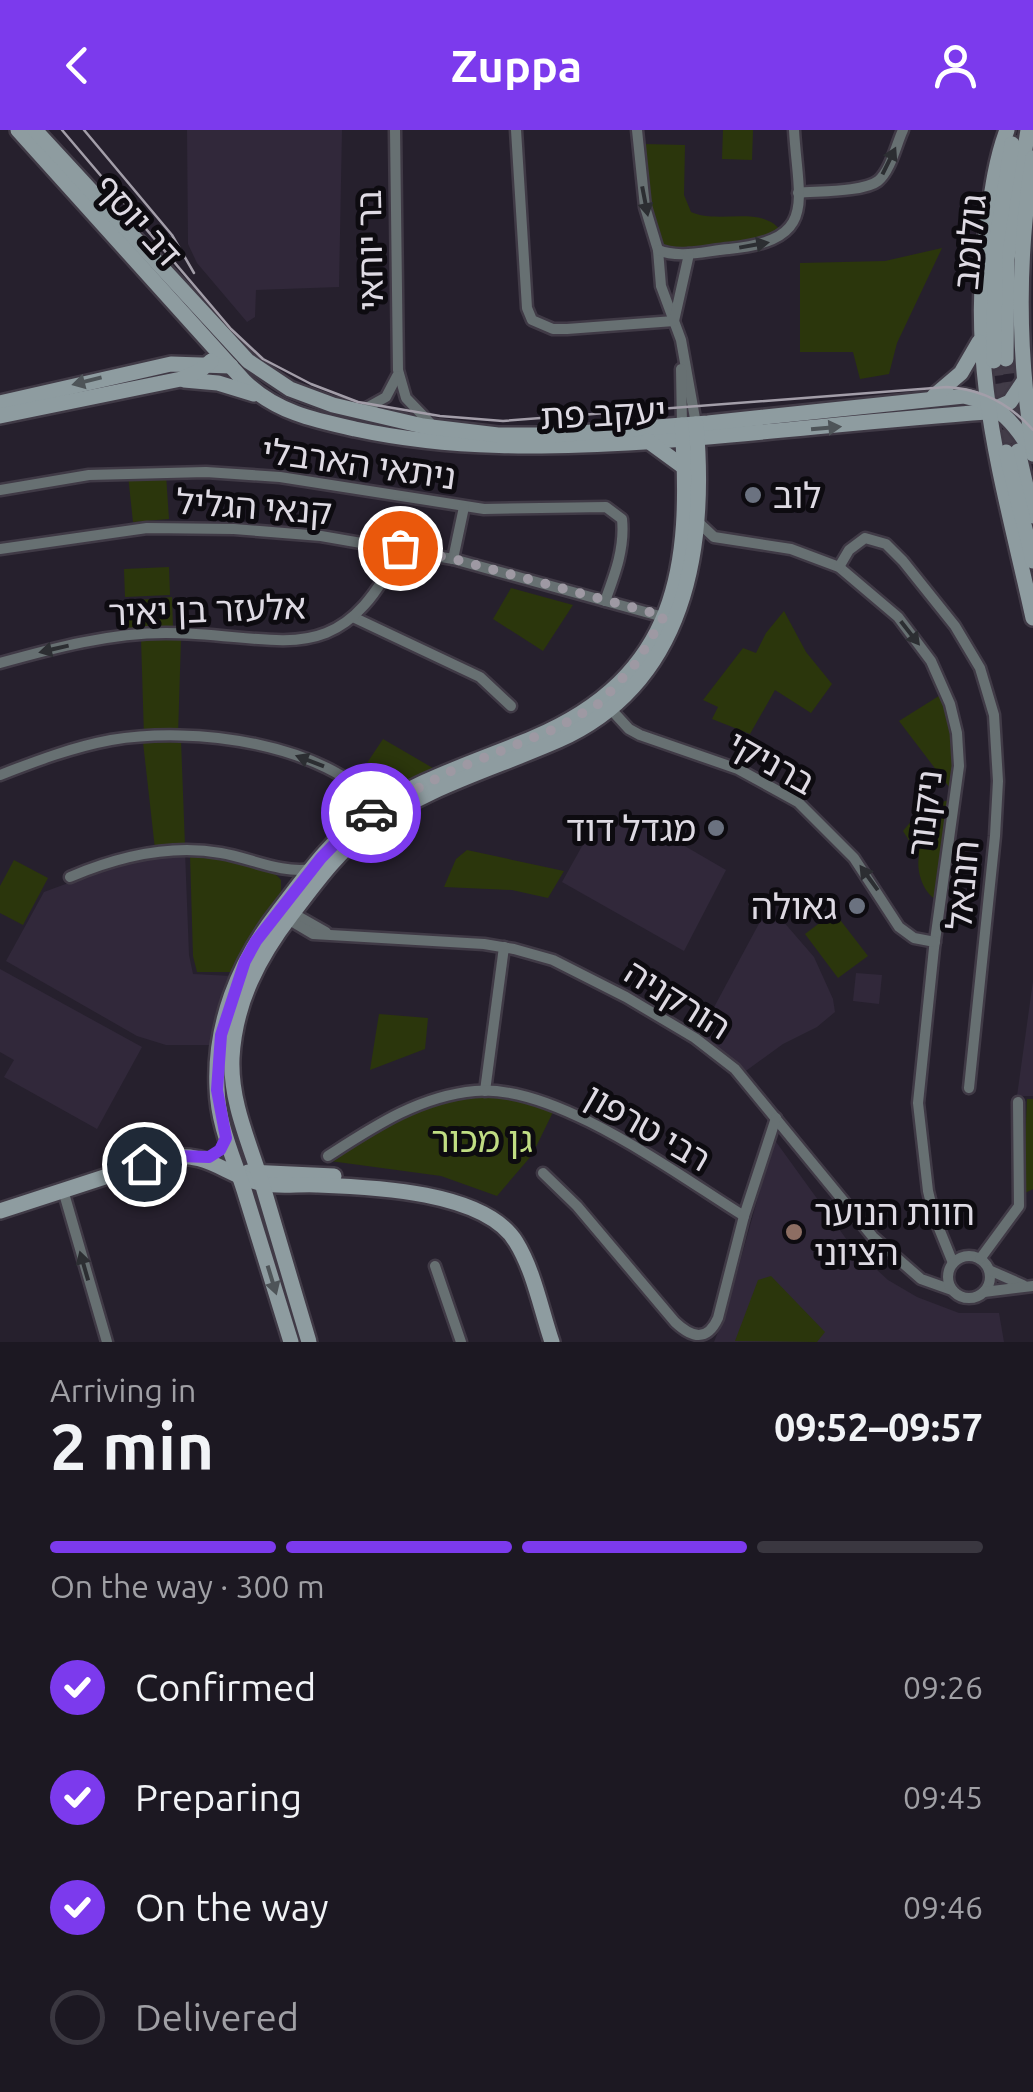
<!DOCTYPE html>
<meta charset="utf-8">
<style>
:root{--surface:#1c1822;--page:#25212a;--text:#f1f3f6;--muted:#a0a0a5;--line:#3a3740;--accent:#7c3aed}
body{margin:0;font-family:Ubuntu,"Noto Sans Hebrew",sans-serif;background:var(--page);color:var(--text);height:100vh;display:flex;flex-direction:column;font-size:38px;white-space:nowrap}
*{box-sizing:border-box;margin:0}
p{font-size:32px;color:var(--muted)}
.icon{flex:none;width:55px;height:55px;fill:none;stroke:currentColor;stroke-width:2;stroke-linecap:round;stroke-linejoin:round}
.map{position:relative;height:1212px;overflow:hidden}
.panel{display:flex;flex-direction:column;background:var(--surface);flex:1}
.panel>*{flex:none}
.pin{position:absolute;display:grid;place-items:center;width:85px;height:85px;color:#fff;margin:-42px;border:5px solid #fff;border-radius:50%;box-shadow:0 2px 10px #0007}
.courier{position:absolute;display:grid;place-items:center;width:100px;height:100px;margin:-50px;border:8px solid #7c3aed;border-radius:50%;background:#fff;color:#222;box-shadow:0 2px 12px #0007}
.head em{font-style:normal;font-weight:700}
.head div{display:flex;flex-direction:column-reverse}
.head{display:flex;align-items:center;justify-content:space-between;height:170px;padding:0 50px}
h1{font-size:65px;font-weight:700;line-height:75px}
.bar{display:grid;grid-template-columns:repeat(4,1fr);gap:15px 10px;align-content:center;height:120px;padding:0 50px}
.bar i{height:12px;border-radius:8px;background:var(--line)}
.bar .active{background:var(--accent)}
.bar p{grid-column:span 4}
ol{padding:0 50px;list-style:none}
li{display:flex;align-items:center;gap:30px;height:110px}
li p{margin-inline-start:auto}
li .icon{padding:10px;border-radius:50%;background:var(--accent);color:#fff;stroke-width:4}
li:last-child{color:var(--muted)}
li i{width:55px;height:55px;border:5px solid var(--line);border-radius:50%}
header{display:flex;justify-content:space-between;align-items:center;height:130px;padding:0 50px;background:var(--accent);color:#fff;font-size:45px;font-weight:700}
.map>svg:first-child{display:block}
.built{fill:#31283a}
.green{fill:#2b360c}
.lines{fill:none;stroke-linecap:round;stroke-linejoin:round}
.secondary-tunnel{stroke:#423c48;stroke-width:15;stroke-dasharray:15 8;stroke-linecap:butt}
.street-casing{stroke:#403a46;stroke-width:15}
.secondary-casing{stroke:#403a46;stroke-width:20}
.street{stroke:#677072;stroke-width:10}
.secondary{stroke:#8e9ca0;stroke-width:15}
.tram{stroke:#a39ea9;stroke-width:2.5}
.oneway{fill:#2c2e32}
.oneway2{fill:#4e5458}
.done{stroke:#9e99a3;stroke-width:10;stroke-dasharray:0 18}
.route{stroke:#7c3aed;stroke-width:12}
.worship-dot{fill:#6b7280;stroke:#0d0b10;stroke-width:4}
.education-dot{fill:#8d6e63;stroke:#0d0b10;stroke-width:4}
.labels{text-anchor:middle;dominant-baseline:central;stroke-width:10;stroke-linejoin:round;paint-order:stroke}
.street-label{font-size:35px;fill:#dedae3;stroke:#0d0b10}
.poi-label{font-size:35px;fill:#dedae3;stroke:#0d0b10;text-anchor:start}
.park-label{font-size:35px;fill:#c0dd83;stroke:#0d0b10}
</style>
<header><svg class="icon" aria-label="back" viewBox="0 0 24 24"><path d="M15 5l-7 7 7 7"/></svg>Zuppa<svg class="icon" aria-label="person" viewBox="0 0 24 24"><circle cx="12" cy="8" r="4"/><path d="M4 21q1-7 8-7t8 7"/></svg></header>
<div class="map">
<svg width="1033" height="1212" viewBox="0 0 1033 1212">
<rect width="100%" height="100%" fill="#26202d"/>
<!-- built -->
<g class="built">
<path d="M187,0H342L339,157L256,160L255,187L247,192L197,133L188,114Z"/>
<path d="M595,693L646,698L683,715L726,740L684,821L562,752Z"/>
<path d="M185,721L189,825L193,844L231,846L214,915H166L137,906L6,831L44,762L141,726Z"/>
<path d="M769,775L814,827L833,869L835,882L817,897L783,914L743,943L698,907Z"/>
<path d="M0,839L142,917L97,999L4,947L14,930L0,922Z"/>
<path d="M856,843L882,845L879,874L853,871Z"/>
<path d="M1033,851V966H1017Z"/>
<path d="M774,1009L852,1117L888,1150L917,1167L959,1183H999L1004,1212H714L727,1179Z"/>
</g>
<!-- green -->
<g class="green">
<path d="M723,0H753L752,30L722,29Z"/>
<path d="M644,14L685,15L684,65L691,82C719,95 765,73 783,104C756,116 684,126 658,113L648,65Z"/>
<path d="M942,118L897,213L889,244L860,249L853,222H800V133L885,131Z"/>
<path d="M128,345H166L169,389L133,392Z"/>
<path d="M169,437L170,465L125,467L124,439Z"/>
<path d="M511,458L573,475L543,521L493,489Z"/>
<path d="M172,467L173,498L128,500L127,471Z"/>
<path d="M784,481L806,522L832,554L811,583L775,560L750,604L712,589L718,577L703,570L743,518L756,523L766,503Z"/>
<path d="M141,508H181L178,605L144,606Z"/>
<path d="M942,564C952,597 956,627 953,662L899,591Z"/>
<path d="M383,609L438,641L378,668L357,648Z"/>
<path d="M181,611L185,716L155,719L143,612Z"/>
<path d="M953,669L937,770C923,763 916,741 919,726L903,701L923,677Z"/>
<path d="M467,720L564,741L548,768L512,760L444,757L456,729Z"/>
<path d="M190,725C214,727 267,731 281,750V765L232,842H197L193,826Z"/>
<path d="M14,730L48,748L23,795L0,783V756Z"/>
<path d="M834,782L868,826L838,848L805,804Z"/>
<path d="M379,884L428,888L425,919L370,940Z"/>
<path d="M466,964L505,965L554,980L532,1025L497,1066L441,1046L330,1031L407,983Z"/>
<path d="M1027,969H1033V1059L1023,1064Z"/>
<path d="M771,1146L825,1202L817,1212L735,1211L758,1150Z"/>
</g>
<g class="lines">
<!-- secondary-tunnel -->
<g class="secondary-tunnel">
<path d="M1006,229L1018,321"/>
<path d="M994,231L1006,322"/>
</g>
<defs>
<g id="street">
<path d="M395,0L398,240L406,268L433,296"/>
<path d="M516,0L527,178L532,190L553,199H567L674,191"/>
<path d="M637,0L645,77L658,120L661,156L681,210L696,294"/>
<path d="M798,63C817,61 864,62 878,51C891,40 896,15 903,0"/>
<path d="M658,120C680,129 705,121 729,119C819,110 798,72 794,0"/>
<path d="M674,191L689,124"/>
<path d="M681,239L682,295"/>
<path d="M361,281L386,267L397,246"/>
<path d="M0,360L89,345L206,342L280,347L484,379L606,377L622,389C625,418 615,444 605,471"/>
<path d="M698,392L714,407L791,419L839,437L898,487L931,531L950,574L957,603L959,636L934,818L918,973L928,1061L934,1086L953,1133"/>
<path d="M0,419L147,398L234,399L321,406L453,429L667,488"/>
<path d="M453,429L464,377"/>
<path d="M839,437L849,420L865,408L886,414L903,431L955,496L980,538L994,585L998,651L995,706L969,958"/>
<path d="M355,488L480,547L511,576"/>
<path d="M0,533C54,518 110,503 166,503C280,503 339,547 400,418"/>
<path d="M607,575L629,599L640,605L738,639L798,672L854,728L899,797L914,808L935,812"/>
<path d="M0,645C36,631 73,617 111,610C194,596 323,612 381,678"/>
<path d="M70,747C117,727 170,714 221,723C251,728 281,744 312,739"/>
<path d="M289,781L326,802"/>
<path d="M286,788L313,804L484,814L514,819L553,830L626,867L695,908L735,939L873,1107L921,1149L952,1160"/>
<path d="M485,961L504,817"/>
<path d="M328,1026C373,997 419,966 475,961C555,953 676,1044 744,1086"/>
<path d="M543,1043L577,1076L675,1192C692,1208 707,1212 718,1188L744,1086L776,988"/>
<path d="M63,1060L107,1212"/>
<circle cx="969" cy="1147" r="21"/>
<path d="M980,1129L1019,1076L1018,972"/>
<path d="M435,1136L461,1212"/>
<path d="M989,1140L1023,1155"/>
<path d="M984,1162L1033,1156"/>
</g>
<g id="secondary">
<path d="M18,0L245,252C276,282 314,290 355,299C452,320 546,318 644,312C759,304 873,290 987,282L1010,272L1024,251"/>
<path d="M35,0L248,231L290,259L333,275L423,296L498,305H554L708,293L964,266C998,272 1017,296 1033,324"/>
<path d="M1007,0C996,29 992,59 988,89C966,238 1002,346 1033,488"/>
<path d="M1006,229L1007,129L1028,0"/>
<path d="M994,231L995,121L1012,14"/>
<path d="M184,250L218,253L254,264"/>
<path d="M934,266L961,243L979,212"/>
<path d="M0,273L171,234L231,236"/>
<path d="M0,286L181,249L201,240L211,231"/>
<path d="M648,311L685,338"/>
<path d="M1033,317C1017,219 1017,126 1033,28"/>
<path d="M1018,321L1033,386"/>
<path d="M1006,322L1033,431"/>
<path d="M248,1042L334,1046"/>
<path d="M0,1081L163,1028C211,1020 223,1046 264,1054C281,1057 300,1054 317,1055C371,1057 485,1061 516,1112C534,1141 541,1180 552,1212"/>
<path d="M291,1212C275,1161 260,1111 244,1060C233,1026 218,995 217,958C214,895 238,833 277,783C303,750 328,713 362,688C412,651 476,632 533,608C679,546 692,437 682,295"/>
<path d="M309,1212C294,1161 279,1110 264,1060C251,1016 230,974 232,928C235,872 259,827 292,784C315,754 337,723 367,700C423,658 496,638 559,610C686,553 707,419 696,294"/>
</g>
</defs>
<!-- street casing -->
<use href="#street" class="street-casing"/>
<!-- secondary casing -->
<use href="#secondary" class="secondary-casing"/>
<!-- street -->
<use href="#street" class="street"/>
<!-- secondary -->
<use href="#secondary" class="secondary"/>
<!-- tram -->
<g class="tram">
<path d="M62,0L231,199L263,229L311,254L358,272L440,286L503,291L947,257C982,259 1010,274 1033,300"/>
<path d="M84,0L172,105L194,143"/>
</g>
</g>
<!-- one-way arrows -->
<defs><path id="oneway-solid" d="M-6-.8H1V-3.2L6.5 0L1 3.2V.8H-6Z" transform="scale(2.5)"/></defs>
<g class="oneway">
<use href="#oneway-solid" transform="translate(889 31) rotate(-64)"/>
<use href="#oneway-solid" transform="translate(645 71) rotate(79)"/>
<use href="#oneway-solid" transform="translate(754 115) rotate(-10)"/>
<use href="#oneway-solid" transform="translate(910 503) rotate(52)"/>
<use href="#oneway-solid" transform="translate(54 519) rotate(167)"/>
<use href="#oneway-solid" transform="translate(310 631) rotate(-159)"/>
<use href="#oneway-solid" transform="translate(869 748) rotate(-126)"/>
<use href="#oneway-solid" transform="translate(84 1136) rotate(-106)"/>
</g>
<g class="oneway2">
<use href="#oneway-solid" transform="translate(87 251) rotate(166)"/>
<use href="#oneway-solid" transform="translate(826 298) rotate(-5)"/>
<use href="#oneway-solid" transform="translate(272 1150) rotate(73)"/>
</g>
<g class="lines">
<!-- done -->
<path class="done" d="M371,683L449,642L557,598L600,573L637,532L664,486L454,429L400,418"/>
<!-- route -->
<path class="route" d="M144,1034L178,1026L209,1027L220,1020L226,1008L217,960L221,905L245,831L256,811L321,728L348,700L371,683"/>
</g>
<!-- markers -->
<g class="worship-dot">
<circle cx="753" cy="365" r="10"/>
<circle cx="716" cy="698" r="10"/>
<circle cx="857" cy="776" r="10"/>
</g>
<circle class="education-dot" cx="794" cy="1102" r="10"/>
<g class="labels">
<!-- street labels -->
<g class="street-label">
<text transform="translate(139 90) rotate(48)">דב יוסף</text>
<text transform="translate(969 112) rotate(-85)">גולומב</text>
<text transform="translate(369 120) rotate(-91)">בר יוחאי</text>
<text transform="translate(603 283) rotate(-3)">יעקב פת</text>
<text transform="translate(359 333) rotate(8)">ניתאי הארבלי</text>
<text transform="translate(254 376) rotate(4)">קנאי הגליל</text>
<text transform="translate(207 479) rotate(-2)">אלעזר בן יאיר</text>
<text transform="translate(772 632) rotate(29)">ברניקי</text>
<text transform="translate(924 683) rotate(-83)">ניקנור</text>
<text transform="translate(962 755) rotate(-85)">חננאל</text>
<text transform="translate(678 869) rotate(32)">הורקניה</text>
<text transform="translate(648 997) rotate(30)">רבי טרפון</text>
</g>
<!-- poi labels -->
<g class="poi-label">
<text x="773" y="365">לוב</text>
<text x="696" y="698" text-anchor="end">מגדל דוד</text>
<text x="837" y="776" text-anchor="end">גאולה</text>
<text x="814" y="1082">חוות הנוער<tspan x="814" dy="40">הציוני</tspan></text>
</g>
<!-- park labels -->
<g class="park-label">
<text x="482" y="1009">גן מכור</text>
</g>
</g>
</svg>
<div class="pin" style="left:400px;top:418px;background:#ea580c"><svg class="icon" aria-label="bag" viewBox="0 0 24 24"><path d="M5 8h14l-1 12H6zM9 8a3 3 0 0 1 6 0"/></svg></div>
<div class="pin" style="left:144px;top:1034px;background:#1f2937"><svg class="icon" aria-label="home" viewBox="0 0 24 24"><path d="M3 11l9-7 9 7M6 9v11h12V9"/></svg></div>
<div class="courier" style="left:371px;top:683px"><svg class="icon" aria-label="car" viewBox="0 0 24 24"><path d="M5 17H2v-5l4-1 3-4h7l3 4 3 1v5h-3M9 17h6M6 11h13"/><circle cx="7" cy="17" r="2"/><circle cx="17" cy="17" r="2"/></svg></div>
</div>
<section class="panel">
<div class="head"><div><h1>2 min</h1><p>Arriving in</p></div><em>09:52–09:57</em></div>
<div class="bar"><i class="active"></i><i class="active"></i><i class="active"></i><i></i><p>On the way · 300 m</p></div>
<ol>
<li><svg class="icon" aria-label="check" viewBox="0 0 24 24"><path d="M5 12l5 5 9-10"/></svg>Confirmed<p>09:26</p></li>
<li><svg class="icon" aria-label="check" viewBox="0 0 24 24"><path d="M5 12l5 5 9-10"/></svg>Preparing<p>09:45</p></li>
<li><svg class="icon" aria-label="check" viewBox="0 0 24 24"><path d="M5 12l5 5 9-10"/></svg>On the way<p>09:46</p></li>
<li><i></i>Delivered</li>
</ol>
</section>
